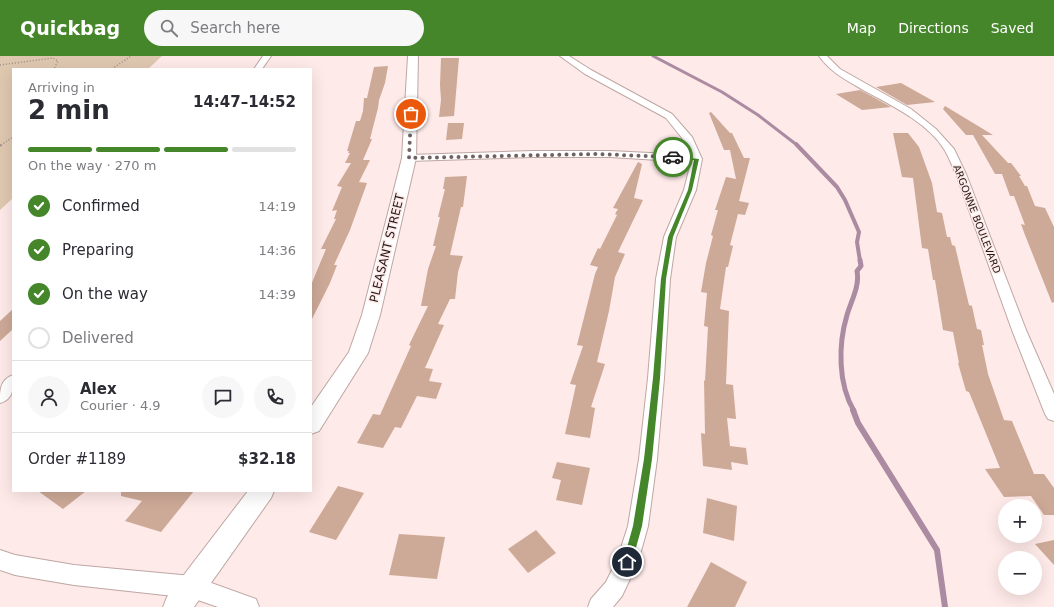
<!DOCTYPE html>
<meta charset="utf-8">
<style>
:root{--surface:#fff;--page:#f7f7f7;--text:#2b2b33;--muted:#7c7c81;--line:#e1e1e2;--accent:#448629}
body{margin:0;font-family:"DejaVu Sans",sans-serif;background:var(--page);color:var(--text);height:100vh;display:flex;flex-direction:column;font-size:15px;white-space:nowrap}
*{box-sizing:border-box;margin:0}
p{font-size:13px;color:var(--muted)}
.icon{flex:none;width:22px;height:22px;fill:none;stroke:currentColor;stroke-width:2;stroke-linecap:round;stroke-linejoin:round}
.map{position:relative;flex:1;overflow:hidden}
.details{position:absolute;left:12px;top:12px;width:300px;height:424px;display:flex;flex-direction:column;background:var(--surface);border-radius:0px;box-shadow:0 4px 16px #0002}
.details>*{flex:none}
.controls{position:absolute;left:998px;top:443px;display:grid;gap:8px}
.controls a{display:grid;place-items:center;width:44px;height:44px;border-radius:50%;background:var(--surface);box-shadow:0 4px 16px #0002;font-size:20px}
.pin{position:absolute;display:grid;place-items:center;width:34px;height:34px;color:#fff;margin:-17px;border:2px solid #fff;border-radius:50%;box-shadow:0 1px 4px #0007}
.courier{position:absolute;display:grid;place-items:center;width:40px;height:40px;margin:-20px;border:3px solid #448629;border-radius:50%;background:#fff;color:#222;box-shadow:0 1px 5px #0007}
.summary em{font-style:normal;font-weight:700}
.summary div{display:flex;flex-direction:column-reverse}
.summary{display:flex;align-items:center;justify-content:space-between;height:68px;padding:0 16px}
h1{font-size:26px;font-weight:700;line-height:30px}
.bar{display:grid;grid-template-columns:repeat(4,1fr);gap:6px 4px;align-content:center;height:48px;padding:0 16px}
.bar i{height:5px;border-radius:3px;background:var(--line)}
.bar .on{background:var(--accent)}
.bar p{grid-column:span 4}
.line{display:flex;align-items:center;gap:10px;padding:0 16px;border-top:1px solid var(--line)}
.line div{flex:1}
.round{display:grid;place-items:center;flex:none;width:42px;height:42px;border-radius:21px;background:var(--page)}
ol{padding:0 16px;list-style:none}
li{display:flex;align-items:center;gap:12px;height:44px}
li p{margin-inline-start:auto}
li .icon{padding:4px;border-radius:50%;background:var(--accent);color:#fff;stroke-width:4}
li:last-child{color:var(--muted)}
li i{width:22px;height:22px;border:2px solid var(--line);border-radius:50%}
header{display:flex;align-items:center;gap:24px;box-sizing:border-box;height:56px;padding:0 20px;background:var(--accent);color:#fff}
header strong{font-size:19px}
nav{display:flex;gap:22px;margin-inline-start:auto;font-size:14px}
.search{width:280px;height:36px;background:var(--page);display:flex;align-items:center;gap:10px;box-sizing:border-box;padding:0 14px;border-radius:22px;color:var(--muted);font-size:15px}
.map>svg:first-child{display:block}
.green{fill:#dfc8b0}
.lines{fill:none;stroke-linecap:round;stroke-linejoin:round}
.stream-far3{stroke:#ab8ba1;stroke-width:3}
.stream-far2{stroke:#ab8ba1;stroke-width:4}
.stream-far1{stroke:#ab8ba1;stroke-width:5}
.stream{stroke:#ab8ba1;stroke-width:6}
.building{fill:#cda997}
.minor-casing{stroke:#bea6a4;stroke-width:2}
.tertiary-casing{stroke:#bea6a4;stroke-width:2}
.path-far1{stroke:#9d8e8d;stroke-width:1.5;stroke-dasharray:1 2;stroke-linecap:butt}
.path{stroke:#9d8e8d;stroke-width:2;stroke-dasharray:1.5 2.5;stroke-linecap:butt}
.minor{fill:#fff;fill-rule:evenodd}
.tertiary{fill:#fff;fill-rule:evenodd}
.route{fill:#448629}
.done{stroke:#6f6261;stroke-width:4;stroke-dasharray:0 7.2}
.labels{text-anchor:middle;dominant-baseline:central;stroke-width:3;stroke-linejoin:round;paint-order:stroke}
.far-street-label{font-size:10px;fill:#221919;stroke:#feeae8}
.street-label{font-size:12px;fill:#221919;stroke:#feeae8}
</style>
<header>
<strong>Quickbag</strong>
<div class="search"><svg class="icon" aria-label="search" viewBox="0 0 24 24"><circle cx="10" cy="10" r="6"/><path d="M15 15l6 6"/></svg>Search here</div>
<nav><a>Map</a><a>Directions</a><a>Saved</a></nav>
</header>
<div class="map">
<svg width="1054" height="551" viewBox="0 0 1054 551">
<rect width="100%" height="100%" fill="#feeae8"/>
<!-- green -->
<path class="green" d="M0,0H162L148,13H13V142L0,154Z"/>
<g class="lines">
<!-- stream-far3 -->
<path class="stream-far3" d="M653,0L722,36L758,59L797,89"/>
<!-- stream-far2 -->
<path class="stream-far2" d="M796,88L837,131L845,144L859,176L857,186L860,205"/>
<!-- stream-far1 -->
<path class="stream-far1" d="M854,355C838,328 838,289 847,259C851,245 860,230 857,215L861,210L860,204"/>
<!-- stream -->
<path class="stream" d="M853,354L858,367L937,494L945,551"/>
</g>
<!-- building -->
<g class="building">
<path d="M441,2H459L454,60L439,61L441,44L440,29Z"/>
<path d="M388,10L385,27L379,44L378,52L370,83H372L363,104H370L359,126L367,127L350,174L334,209H337L330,227L311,265V229L326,193H321L336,163H334L337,154L332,155L342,131L337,130L351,107H345L350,97H348L349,95H347L356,65H360L363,55L364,42H367L374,11Z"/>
<path d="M901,27L935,46L907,49L876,31Z"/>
<path d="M860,34L864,36L891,51L862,54L836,38Z"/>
<path d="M945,50L993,79H982L1008,107H1011L1021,120H1019L1025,130H1027L1035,150L1045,152L1054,171V246L1052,247L1025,179L1021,168L1025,169L1014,140H1010L1002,118H995L973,79H966L943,53Z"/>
<path d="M711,56L730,77H732L744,102H750L739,145L749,147L745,159L738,158L730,189L733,190L728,211H726L720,253L729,255L726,328L733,329L736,363L727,362L730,390L746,392L748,409L731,406L732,414L703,410L701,377L705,378L704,324L705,325L708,271L704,270L707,237L701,236L706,207L713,180L711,179L718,154H715L726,121L736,123L730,94H724L709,57Z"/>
<path d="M448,67H464L462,83L446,84Z"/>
<path d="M893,77H908L919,91L932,127L937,156L942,157L947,181H950L952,189L955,190L969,249L972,250L977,273L981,274L984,289H982L988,318L1004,364L1012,365L1034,418H1044L1054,432V459H1044L1031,440L1004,441L985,413L1000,412L969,336L966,335L958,307H959L953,276L943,274L935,224H933L928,193L922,192L913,122L902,121Z"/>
<path d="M638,106L642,108L634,142L643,144L618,196L625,198L615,221L609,255L597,306L605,308L591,351L595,352L590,382L565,378L576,329L570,328L583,290L577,289L595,218L598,211L590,209L598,192L600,193L617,159L615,158L618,153L613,152Z"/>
<path d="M467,120L463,151H461L450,199L463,200L458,216L455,243H450L438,268L444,269L425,312L433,313L429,325L442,327L436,343L417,340L401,372L395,371L383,392L357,387L373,358L380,359L411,290L409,289L428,250H421L428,213L436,190H433L440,161H438L445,133H443L445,121Z"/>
<path d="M13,253V273L0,285V265Z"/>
<path d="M557,406L590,412L582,449L556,444L561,424L552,422Z"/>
<path d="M338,430L364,437L336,484L309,476Z"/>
<path d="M38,435H86L63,453Z"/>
<path d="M121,435H194L161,476L125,465L142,445L121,440Z"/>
<path d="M707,442L737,450L734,485L703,477Z"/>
<path d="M536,474L556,497L528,517L508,493Z"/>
<path d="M399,478L445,481L437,523L389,519Z"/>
<path d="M1054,484V509L1035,488Z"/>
<path d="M711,506L747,526L735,551H687Z"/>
</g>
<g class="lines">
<defs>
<g id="minor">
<path d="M263,0H271L262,13H254Z"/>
<path d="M560,0H569L591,14L672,58L692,81L702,103L696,134L676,181L670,223L664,322L657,403L648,470L638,506L622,540L613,551H588L591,543L606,526L617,504L628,470L639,403L648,322L656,223L664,181L684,134L691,106L610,101H533L409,105L404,102L409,99L533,95H610L690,99L682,82L666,62L585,18Z"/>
<path d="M819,0H827L840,13L911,53L936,73L954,93L966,118L1026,274L1054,338V365L1048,363L1045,358L1012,274L956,118C952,110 949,101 944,93C928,67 891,49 865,35C848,25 831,17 819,0Z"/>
<path d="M13,319C13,332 14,343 0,347C0,334 0,324 13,319Z"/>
<path d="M0,494L15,499L74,509L192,520L256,543L259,551H218L192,542L74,529L15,519L0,514Z"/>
</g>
<g id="tertiary">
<path d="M408,0H418L416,102L380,259L368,297L319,375L311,378V351L349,296L362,259L402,102Z"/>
<path d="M248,435H274L271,442L194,551H163L167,541Z"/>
</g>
</defs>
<!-- minor casing -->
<use href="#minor" class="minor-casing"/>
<!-- tertiary casing -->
<use href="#tertiary" class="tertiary-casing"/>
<!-- path-far1 -->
<g class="path-far1">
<path d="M0,9L53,2L58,5L54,13"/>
<path d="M112,13L131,0"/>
<path d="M1,89L13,81"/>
</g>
<!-- path -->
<path class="path" d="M0,90L3,88"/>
<!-- minor -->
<use href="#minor" class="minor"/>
<!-- tertiary -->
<use href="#tertiary" class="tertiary"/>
</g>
<!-- route -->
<path class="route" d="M671,100L699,103L692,134L673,181L666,223L660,322L652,403L642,470L632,506L630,509L627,510L624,509L623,506L633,470L644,403L653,322L661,223L668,181L688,134L694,104L673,103Z"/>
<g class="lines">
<!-- done -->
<path class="done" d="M411,58L409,102L594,98L673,101"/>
</g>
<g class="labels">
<!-- far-street labels -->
<g class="far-street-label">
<text transform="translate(977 163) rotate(69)">ARGONNE BOULEVARD</text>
</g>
<!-- street labels -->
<g class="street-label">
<text transform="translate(387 192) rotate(-76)">PLEASANT STREET</text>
</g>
</g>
</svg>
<div class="controls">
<a>+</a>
<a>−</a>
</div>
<div class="pin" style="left:411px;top:58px;background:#ea580c"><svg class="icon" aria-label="bag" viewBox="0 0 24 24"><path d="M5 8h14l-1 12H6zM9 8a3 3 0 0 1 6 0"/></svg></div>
<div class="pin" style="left:627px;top:506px;background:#1f2937"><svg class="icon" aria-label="home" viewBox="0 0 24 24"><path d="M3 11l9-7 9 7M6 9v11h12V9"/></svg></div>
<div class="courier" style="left:673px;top:101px"><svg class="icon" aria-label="car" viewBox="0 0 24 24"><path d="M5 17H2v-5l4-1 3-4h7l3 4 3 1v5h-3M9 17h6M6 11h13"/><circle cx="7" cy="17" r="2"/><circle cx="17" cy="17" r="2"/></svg></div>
<section class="details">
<div class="summary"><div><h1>2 min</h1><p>Arriving in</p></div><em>14:47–14:52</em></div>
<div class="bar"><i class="on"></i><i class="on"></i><i class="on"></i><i></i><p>On the way · 270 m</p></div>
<ol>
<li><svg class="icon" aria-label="check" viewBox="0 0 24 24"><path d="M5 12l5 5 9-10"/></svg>Confirmed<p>14:19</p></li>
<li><svg class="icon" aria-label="check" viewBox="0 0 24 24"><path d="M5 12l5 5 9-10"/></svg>Preparing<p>14:36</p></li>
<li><svg class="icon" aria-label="check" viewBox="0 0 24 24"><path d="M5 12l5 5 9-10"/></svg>On the way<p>14:39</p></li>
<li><i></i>Delivered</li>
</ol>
<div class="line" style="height:72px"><a class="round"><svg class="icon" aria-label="person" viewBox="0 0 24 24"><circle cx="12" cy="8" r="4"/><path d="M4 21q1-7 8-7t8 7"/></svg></a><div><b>Alex</b><p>Courier · 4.9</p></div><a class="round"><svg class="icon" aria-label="chat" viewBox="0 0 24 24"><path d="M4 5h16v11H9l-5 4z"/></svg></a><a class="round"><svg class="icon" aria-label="phone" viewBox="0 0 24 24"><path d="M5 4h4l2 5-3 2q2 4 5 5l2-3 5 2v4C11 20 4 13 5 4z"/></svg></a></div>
<div class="line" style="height:52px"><div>Order #1189</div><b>$32.18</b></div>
</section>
</div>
